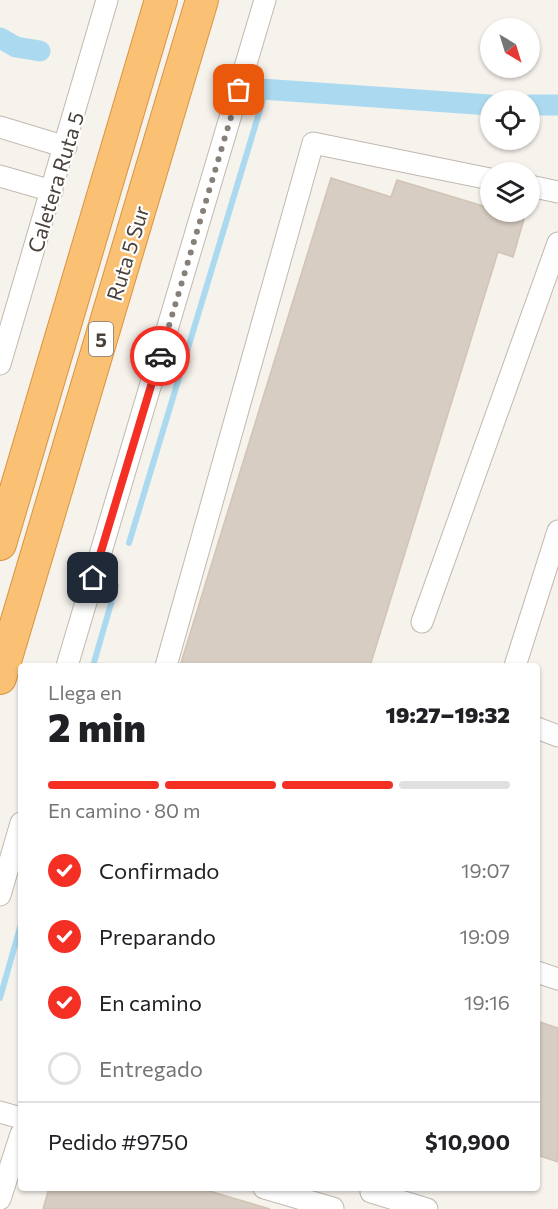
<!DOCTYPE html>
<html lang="es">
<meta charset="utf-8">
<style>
:root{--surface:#fff;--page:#f6f6f6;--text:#202124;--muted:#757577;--line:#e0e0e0;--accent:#f42f24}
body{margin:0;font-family:Commissioner,sans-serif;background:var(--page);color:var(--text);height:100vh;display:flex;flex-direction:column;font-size:22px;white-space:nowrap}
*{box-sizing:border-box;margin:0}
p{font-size:20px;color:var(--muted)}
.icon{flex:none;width:33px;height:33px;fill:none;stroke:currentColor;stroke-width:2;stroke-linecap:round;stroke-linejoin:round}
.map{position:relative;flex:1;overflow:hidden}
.drawer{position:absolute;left:18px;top:663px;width:522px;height:528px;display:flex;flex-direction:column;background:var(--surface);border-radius:6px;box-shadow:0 2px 4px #0004}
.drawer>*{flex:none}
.needle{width:39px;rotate:142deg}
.controls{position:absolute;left:480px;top:18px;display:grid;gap:12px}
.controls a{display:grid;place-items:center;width:60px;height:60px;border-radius:50%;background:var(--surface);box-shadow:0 2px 4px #0004;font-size:30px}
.pin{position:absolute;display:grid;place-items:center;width:51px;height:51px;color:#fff;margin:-26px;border-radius:12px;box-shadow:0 3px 9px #0006}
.courier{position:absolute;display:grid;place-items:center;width:60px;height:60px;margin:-30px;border:4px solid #f42f24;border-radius:50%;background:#fff;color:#222;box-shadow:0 2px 8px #0007}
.head em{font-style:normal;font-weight:800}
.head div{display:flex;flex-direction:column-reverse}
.head{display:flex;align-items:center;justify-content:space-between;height:102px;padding:0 30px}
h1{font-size:39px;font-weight:800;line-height:45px}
.bar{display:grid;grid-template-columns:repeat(4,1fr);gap:9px 6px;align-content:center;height:72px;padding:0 30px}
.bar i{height:8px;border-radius:4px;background:var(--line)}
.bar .current{background:var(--accent)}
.bar p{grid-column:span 4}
.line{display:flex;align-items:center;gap:15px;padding:0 30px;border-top:2px solid var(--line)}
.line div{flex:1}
ol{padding:0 30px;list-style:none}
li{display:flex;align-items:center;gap:18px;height:66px}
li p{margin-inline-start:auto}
li .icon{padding:6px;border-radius:50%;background:var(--accent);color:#fff;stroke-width:4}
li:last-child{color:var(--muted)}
li i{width:33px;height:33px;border:3px solid var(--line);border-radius:50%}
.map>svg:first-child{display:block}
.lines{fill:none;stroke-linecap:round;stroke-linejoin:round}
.stream{stroke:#abdaf0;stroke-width:6}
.canal{stroke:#abdaf0;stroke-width:21}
.building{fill:#d7cdc2;stroke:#d2c4b5;stroke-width:1.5}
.minor-casing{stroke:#c1b9af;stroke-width:23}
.highway-casing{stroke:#da9341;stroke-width:34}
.minor{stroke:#fff;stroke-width:21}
.highway{stroke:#fac073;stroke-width:32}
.done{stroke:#868078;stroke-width:6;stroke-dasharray:0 10.8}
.route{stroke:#f42f24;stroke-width:8}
.labels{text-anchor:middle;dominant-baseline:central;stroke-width:4.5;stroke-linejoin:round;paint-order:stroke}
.shield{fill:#fff;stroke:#807b75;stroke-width:1.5}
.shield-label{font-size:20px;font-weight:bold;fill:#4a423a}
.street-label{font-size:21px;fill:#4a423a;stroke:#fff}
</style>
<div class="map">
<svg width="558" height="1209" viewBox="0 0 558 1209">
<rect width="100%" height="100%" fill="#f6f2ec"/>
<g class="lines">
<!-- stream -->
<g class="stream">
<path d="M129,543L266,90"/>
<path d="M93,666L116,586"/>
<path d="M0,998L21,924"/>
</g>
<!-- canal -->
<g class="canal">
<path d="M0,38L16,47L40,51"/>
<path d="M261,89L490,105"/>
<path d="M530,105H558"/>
</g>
</g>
<!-- building -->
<g class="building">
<path d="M331,178L391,197L397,180L490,208V212H500L524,219L513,257L498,252L370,666H180Z"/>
<path d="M537,1021L558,1028V1162L537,1155Z"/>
<path d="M49,1188H199L270,1209H43Z"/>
</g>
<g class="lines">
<defs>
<g id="minor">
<path d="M0,127L66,147"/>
<path d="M0,176L52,191"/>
<path d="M530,186L558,192"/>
<path d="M0,364L107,0"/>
<path d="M422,622L558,243"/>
<path d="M67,666L265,0"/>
<path d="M166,666L313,143L490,179"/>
<path d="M515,666L558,531"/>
<path d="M537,728L558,736"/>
<path d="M0,895L21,823"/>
<path d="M537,972L558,979"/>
<path d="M0,1112L21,1118"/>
<path d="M264,1188L333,1208"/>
<path d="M373,1188L371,1192L427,1209"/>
<path d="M0,1199L21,1134"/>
</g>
<g id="highway">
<path d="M0,544L161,0"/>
<path d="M0,678L202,0"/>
</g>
</defs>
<!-- minor casing -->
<use href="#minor" class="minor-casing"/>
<!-- highway casing -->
<use href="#highway" class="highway-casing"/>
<!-- minor -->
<use href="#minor" class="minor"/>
<!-- highway -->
<use href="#highway" class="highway"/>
</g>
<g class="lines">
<!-- done -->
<path class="done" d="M160,356L239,90"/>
<!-- route -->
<path class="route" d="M93,578L160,356"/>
</g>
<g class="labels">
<!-- shield labels -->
<rect class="shield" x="89" y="322" width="24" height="34" rx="4.5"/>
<g class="shield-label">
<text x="101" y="339">5</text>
</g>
<!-- street labels -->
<g class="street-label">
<text transform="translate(55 182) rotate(-73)">Caletera Ruta 5</text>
<text transform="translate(127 253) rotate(-73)">Ruta 5 Sur</text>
</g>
</g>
</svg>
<div class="controls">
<a><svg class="needle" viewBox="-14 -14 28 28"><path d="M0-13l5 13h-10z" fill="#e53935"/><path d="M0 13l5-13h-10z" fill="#757577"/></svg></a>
<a><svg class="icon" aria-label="locate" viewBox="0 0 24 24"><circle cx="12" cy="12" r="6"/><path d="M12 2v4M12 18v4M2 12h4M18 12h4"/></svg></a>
<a><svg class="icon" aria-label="layers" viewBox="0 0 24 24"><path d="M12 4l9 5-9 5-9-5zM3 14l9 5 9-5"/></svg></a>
</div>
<div class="pin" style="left:239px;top:90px;background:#ea580c"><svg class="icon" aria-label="bag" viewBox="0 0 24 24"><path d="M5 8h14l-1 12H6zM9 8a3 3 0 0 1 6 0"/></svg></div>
<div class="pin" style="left:93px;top:578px;background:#1f2937"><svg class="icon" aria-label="home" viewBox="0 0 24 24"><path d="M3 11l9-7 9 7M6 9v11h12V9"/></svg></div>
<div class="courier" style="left:160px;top:356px"><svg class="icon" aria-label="car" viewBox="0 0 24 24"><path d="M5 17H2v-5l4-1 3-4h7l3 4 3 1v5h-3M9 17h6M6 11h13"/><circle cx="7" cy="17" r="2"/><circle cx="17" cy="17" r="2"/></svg></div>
<section class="drawer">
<div class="head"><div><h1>2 min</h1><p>Llega en</p></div><em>19:27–19:32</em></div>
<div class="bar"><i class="current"></i><i class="current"></i><i class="current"></i><i></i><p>En camino · 80 m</p></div>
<ol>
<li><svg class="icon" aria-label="check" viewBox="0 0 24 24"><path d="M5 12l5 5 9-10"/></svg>Confirmado<p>19:07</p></li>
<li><svg class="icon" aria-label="check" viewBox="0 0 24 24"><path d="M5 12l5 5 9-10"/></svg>Preparando<p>19:09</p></li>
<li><svg class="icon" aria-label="check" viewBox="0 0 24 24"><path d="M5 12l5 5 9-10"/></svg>En camino<p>19:16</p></li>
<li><i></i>Entregado</li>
</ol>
<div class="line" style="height:78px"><div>Pedido #9750</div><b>$10,900</b></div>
</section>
</div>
